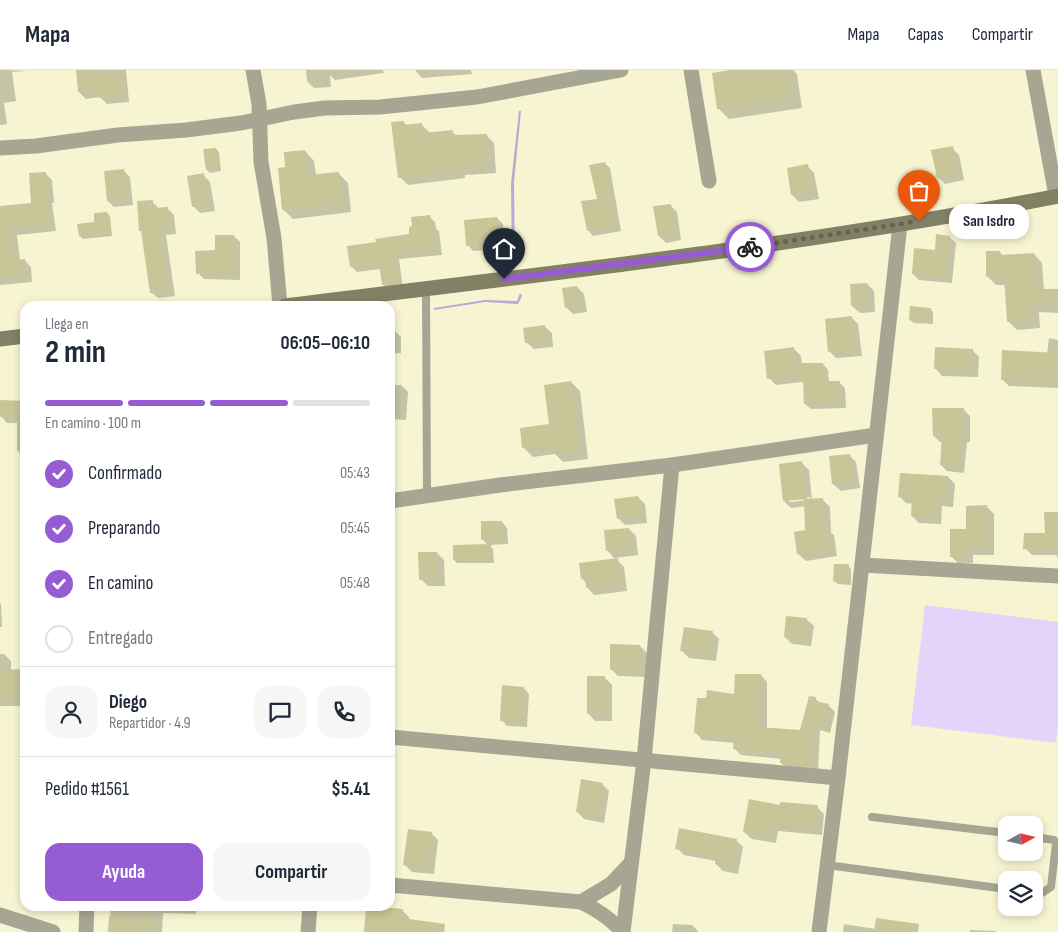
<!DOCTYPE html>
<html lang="es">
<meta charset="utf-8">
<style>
:root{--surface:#fff;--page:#f6f6f7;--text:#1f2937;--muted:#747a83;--line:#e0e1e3;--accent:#965cd4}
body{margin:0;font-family:"Sofia Sans Condensed",sans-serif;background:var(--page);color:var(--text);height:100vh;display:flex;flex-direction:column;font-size:19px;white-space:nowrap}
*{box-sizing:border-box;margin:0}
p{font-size:16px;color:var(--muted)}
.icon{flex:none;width:28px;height:28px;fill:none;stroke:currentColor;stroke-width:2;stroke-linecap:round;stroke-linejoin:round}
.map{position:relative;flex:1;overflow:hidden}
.drawer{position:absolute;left:20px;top:231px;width:375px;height:610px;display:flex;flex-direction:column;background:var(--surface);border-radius:15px;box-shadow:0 2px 8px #0003}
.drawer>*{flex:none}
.needle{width:32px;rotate:82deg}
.fabs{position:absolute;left:998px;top:746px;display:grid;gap:10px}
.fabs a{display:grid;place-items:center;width:45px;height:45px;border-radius:10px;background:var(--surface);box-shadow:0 2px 8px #0003;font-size:25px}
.pin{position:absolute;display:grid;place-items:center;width:42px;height:42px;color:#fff;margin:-51px -21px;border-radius:50% 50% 50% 0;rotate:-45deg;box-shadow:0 0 5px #0007}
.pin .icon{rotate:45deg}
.courier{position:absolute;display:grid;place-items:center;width:50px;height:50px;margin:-25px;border:4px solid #965cd4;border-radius:50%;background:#fff;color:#222;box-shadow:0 1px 6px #0007}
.bubble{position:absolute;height:35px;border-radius:15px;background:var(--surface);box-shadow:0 2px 8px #0003;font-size:16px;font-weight:700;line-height:35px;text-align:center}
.summary em{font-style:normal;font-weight:700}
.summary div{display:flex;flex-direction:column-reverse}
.summary{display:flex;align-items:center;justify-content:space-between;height:85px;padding:0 25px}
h1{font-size:32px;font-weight:700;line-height:38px}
.bar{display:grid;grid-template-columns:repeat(4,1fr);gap:8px 5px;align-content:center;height:60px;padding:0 25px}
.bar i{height:6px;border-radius:4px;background:var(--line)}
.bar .active{background:var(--accent)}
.bar p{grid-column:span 4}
.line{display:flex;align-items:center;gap:12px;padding:0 25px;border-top:1px solid var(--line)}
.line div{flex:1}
.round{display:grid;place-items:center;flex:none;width:52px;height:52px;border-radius:15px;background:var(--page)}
ol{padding:0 25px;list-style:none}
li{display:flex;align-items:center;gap:15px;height:55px}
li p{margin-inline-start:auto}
li .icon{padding:5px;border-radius:50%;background:var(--accent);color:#fff;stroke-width:4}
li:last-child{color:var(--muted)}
li i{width:28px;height:28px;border:2px solid var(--line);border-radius:50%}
.cta{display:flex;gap:10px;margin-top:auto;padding:10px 25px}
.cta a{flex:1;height:58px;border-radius:15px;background:var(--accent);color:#fff;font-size:20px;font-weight:700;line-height:58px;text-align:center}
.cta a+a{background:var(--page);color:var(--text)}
header{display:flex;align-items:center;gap:30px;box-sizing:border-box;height:70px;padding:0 25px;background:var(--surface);border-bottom:1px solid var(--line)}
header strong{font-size:24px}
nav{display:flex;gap:28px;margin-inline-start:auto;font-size:18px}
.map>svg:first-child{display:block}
.green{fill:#e4d3fb}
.water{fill:#baa9d2}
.shadow{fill:#0003;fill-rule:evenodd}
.building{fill:#c8c598}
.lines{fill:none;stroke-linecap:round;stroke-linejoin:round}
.lane{stroke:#a7a693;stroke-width:8}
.street{stroke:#a7a693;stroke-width:15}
.secondary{stroke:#838165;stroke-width:15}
.done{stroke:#64634e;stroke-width:5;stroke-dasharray:0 9}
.route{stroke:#965cd4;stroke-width:6}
</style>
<header>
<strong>Mapa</strong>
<nav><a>Mapa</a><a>Capas</a><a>Compartir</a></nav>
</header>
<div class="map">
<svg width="1058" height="862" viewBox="0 0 1058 862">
<rect width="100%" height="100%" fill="#f7f5d1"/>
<!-- green -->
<path class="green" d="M925,535L1058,552V656L1056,673L911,655Z"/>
<!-- water -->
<g class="water">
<path d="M519,41H521L514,112L515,194H512L511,114Z"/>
<path d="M520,223L522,226L518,234L485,232L434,240V238L485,230L517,231Z"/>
</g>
<!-- shadow -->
<g class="shadow">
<path d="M0,0L28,1L12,2L16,31L4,33L7,54L0,55Z"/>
<path d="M78,0H126L129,32L107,34L100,27L86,29L79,22Z"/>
<path d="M306,0H383L384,3L335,10L330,5L331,17L314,18L307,11Z"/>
<path d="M415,0H471L472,4L422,8Z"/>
<path d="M739,0H793L797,4L802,38L729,49L718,38Z"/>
<path d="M403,52L408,56L422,55L430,63L452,61L457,67L486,65L494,73L496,103L465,105V108L408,115L400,107Z"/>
<path d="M952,78L959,85L964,110L945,114L938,107Z"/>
<path d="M216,79L219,82L221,101L210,103L207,100Z"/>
<path d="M305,81L314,91L316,105L338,103L348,113L351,142L293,149L283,139L286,98Z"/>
<path d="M605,93L610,98L621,161L593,166L588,160L598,130Z"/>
<path d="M807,96L814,103L819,129L799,132L792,125Z"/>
<path d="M124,101L130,107L133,135L114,137L108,131Z"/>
<path d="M45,103L52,110L54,133H52L56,161L17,165L20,190H24L31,197L32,212L0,215V137L32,134Z"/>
<path d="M203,105L210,112L215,141L200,143L193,136Z"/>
<path d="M152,131L158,138H167L174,145L176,164L166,165L175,226L158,228L151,222Z"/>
<path d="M670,135L677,142L681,170L666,173L659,166Z"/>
<path d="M107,143L110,146L112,166L83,169L80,166Z"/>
<path d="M429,146L435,152L436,159L439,161L442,185L399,189L403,218L389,220L383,214L381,199L357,202L351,196L377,173L411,165Z"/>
<path d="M497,148L503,154L504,171L493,172L494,180L473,181L468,175Z"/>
<path d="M234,166L240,172V210L204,209L198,203L216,181Z"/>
<path d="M949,167L956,173L952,213L919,210L913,204Z"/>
<path d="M1000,182L1003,186L1034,184L1042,193L1044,220H1058V243L1039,242L1040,258L1017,260L1008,251L1005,215H996L987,206Z"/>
<path d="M867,214L874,221L875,242L860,243L852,236Z"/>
<path d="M577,217L584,224L587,242L573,244L566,237Z"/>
<path d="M930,239L933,242V254L914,253L910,250Z"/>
<path d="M851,247L858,254L862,286L836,288L829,281Z"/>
<path d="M544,256L552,263L553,277L534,279L526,272Z"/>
<path d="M390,260H394L401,267V283L390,284Z"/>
<path d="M1049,268L1058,270V318L1009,316L1003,310L1047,284Z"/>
<path d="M794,279L801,286L802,294H823L828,300L829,312H839L845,318L846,338L811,339L805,334V314L802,312L776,315L769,308Z"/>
<path d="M972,280L979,287L978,307L942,306L935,298Z"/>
<path d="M571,312L580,321L588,389L563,392L555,384L533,387L524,378L551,355Z"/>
<path d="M390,315H401L408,322L406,350L390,349Z"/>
<path d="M25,332V386H23L17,380V353H7L1,346Z"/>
<path d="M963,339L970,346V372H967L964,403L947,401L941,395L943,372H940L934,366Z"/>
<path d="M849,385L856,392L860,418L841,421L833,414L830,388Z"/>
<path d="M802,393L809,400L812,430H823L830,437L831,463L834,465L837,486L806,491L798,484L806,461V436L791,438L784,431ZM810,427L811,430L789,432V430Z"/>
<path d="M948,407L955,414L953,437L942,436L941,454L919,453L912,446L913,434L906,433L899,426Z"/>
<path d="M638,427L645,434L647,453L625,455L618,448Z"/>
<path d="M987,437L994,444V485H973V493H958L951,486L968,460Z"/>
<path d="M1058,443V488L1056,485H1032L1025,478L1046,464Z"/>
<path d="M502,452L507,458L508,474L489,475L493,479L494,493H457L454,490L489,476L482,469Z"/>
<path d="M629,459L636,466L638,485L615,488L624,497L627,521L594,525L587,517L586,513L582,508L616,490L608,481Z"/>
<path d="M437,483L444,490L445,516H428L421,509Z"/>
<path d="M848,496L851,499V515L838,514L834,511Z"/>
<path d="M0,533L1,534L2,557H0Z"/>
<path d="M806,549L814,556L811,576L792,574L785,567Z"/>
<path d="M712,562L719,569L716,591L689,588L682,581Z"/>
<path d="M640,576L647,583L646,607L618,606L611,599Z"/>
<path d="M0,584H4L11,591V601L23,600L25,603V636H0Z"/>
<path d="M761,605L767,612V659L801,662L815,628L820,633L828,635L835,642L830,663L820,660L818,702L788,699L781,693L782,689L741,685L734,678L735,673L702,670L696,663L736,625Z"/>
<path d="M605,608L612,615V651H595L588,643Z"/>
<path d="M524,618L529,624L527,657L507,656L502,650Z"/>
<path d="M602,714L609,721L604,753L584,749L577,742Z"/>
<path d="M817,737L824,744L822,765L778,761L776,773L752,769L744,762Z"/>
<path d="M431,763L438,770L434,804L412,802L405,795Z"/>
<path d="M736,770L743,777L738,804L723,801L716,794V791L684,785L677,778Z"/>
<path d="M111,836H197L196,844L163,843L162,862H109Z"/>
<path d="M367,836H387L390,839L402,840L409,847V850L443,862H365Z"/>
<path d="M673,854L692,855L699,862H672Z"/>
<path d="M844,854L876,859L905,862H843Z"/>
<path d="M970,860L996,861V862H970Z"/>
</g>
<!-- building -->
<g class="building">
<path d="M76,0H95V4L120,2L123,26L99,28L98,21L78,22Z"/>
<path d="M730,0H788L792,28L717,39L712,3Z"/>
<path d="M404,51V55L422,53L423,63L453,60V65L487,64L488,96L457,97L458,100L398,108L391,52Z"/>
<path d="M953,76L958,104L937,108L931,80Z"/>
<path d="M216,78L219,98L206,100L203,79Z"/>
<path d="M305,80L308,105L339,102L342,133L282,140L278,98L285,97L284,82Z"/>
<path d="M605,92L616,156L587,161L581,131L597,129L589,95Z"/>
<path d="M808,94L812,122L791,125L787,98Z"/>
<path d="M124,99L127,129L107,131L104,101Z"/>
<path d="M46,102L48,127H46L50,155L10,158L14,190L25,189L26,205L0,208V136L31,133L29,103Z"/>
<path d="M204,103L208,134L192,137L187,106Z"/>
<path d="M153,130V138L168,137L170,158L160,159L169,220L150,223L141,161H139L137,131Z"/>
<path d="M671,134L675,164L658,166L653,136Z"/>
<path d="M107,142L110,163L79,166L77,154L94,152V143Z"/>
<path d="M430,145L431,154H433L437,179L394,184L398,213L382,215L379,193L350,197L347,176L376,172L375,169L409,164V157L412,156L411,147Z"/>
<path d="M497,147L499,165L488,166V174L466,176L464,150Z"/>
<path d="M936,164L950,166L946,208L912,204L914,178L935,180Z"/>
<path d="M215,165H234L235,205L196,204L195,181L215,180Z"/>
<path d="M986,181H1000V185L1034,183L1036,219H1058V234H1031L1032,250L1007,252L1004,206L986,207Z"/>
<path d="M867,213L868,235L851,236L850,214Z"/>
<path d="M577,216L580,236L565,238L562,218Z"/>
<path d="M910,236L931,238L930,252L909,250Z"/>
<path d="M852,246L855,279L828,282L825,249Z"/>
<path d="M545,255L547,270L525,273L523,258Z"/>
<path d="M794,277L798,305L767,309L764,281Z"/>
<path d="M935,277L973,279L972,301L934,299Z"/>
<path d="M1002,280L1058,283V312L1001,310Z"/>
<path d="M800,293H823V311H840V333L804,334L803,311L800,312Z"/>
<path d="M571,311L580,380L553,384L552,375L522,378L520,358L549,354L544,315Z"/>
<path d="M0,330L25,331V348L0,347Z"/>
<path d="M932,338H964V366H961L958,397L940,395L942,366H933Z"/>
<path d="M850,384L853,412L832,414L829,386Z"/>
<path d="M802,391L807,429L783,431L779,394Z"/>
<path d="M900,403L948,406L947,430H936L935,448L911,446L912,428L898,427Z"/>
<path d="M638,426L641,446L617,449L614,429Z"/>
<path d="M823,428L825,457H827L831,480L797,484L794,462L805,460L804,429Z"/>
<path d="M987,435L988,478H967V487H950V459H966V436Z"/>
<path d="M1044,442H1058V479H1023L1024,463H1045Z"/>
<path d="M481,451H502V469L481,470Z"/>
<path d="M629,458L631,479L606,481L604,460Z"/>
<path d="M491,474V490H453V475Z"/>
<path d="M418,482H437L438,509L419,510Z"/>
<path d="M618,488L621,514L586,518L585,508L581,509L579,493Z"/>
<path d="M834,494H849L848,512L833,511Z"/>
<path d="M786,546L807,548L805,569L784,567Z"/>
<path d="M684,557L713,561L709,585L680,581Z"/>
<path d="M610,574L640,575V600H610Z"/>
<path d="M23,599L24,629L0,630V600Z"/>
<path d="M735,604H761L760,657L800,660L809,626L816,627L815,631L829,634L823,657L814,654L811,696L780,693L781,683L733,679L734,667L694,663L697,628H706L707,620L734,624Z"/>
<rect x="587" y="606" width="18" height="38"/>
<path d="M502,615L524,617L522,652L500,651Z"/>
<path d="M581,709L603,713L598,746L576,742Z"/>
<path d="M749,729L780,735V732L818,735L815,759L771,755L769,767L743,762Z"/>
<path d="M679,758L737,769L731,797L715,794L716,786L675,779Z"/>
<path d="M408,759L432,762L427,798L403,795Z"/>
<path d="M366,836L403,839L402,848L445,854L444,862H364Z"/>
<path d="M109,846L154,849L153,862H108Z"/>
<path d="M876,848L919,854L918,862H874Z"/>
</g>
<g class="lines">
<!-- lane -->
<g class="lane">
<path d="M426,219L427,425"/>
<path d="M872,747L1006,763"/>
<path d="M1034,767L1054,770L1056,774L1051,817L1042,823L1034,822"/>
<path d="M827,795L1006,819"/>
</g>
<!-- street -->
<g class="street">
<path d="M253,0L259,34L261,92L274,168L280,236"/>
<path d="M691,0L709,111"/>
<path d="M1033,0L1056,126"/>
<path d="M0,78L36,76L118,65L186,60L241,53L294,42L325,38L380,37L477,27L621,0"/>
<path d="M390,431L500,415L672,395L876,365"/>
<path d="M862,495L1058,506"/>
<path d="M390,667L838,708"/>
<path d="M390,815L581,832C598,840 610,848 623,862"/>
<path d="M581,832L611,814L631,793"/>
<path d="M0,845L53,862"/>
<path d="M86,862L87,836"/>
<path d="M308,862L310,836"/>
<path d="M623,862L644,690L672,395"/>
<path d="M819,862L838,708L900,155"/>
</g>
<!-- secondary -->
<g class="secondary">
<path d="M285,236C543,204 802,176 1058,126"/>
<path d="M0,269L25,266"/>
</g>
</g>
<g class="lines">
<!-- done -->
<path class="done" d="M750,177L919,151"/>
<!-- route -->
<path class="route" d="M504,209L750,177"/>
</g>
</svg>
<div class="fabs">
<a><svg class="needle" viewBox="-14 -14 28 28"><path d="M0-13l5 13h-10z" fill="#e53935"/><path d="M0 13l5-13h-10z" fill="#747a83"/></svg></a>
<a><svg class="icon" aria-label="layers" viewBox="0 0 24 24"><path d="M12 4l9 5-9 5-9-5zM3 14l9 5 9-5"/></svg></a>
</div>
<div class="pin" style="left:919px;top:151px;background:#ea580c"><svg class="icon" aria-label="bag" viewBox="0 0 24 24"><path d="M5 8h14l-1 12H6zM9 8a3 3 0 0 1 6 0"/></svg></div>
<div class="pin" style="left:504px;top:209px;background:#1f2937"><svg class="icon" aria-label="home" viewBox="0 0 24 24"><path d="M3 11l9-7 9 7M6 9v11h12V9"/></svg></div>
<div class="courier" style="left:750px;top:177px"><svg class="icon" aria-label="bike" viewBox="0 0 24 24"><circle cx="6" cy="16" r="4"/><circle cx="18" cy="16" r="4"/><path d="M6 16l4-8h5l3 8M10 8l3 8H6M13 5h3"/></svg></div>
<div class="bubble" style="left:949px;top:134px;width:80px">San Isdro</div>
<section class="drawer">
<div class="summary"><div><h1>2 min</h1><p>Llega en</p></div><em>06:05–06:10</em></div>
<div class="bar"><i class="active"></i><i class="active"></i><i class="active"></i><i></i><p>En camino · 100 m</p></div>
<ol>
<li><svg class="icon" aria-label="check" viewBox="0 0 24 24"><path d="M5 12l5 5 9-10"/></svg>Confirmado<p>05:43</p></li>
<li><svg class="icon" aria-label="check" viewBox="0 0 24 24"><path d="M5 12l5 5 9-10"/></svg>Preparando<p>05:45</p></li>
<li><svg class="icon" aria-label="check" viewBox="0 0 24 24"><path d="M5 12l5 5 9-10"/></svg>En camino<p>05:48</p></li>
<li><i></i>Entregado</li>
</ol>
<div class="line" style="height:90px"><a class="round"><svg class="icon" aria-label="person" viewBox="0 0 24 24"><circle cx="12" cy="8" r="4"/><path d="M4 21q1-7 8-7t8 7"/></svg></a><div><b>Diego</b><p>Repartidor · 4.9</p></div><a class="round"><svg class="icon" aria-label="chat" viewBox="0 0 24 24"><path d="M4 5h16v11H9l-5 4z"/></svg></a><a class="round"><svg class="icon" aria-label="phone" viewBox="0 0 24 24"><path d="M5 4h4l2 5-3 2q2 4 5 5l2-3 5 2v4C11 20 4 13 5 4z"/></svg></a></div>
<div class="line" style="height:65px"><div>Pedido #1561</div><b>$5.41</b></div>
<div class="cta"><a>Ayuda</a><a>Compartir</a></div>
</section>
</div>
